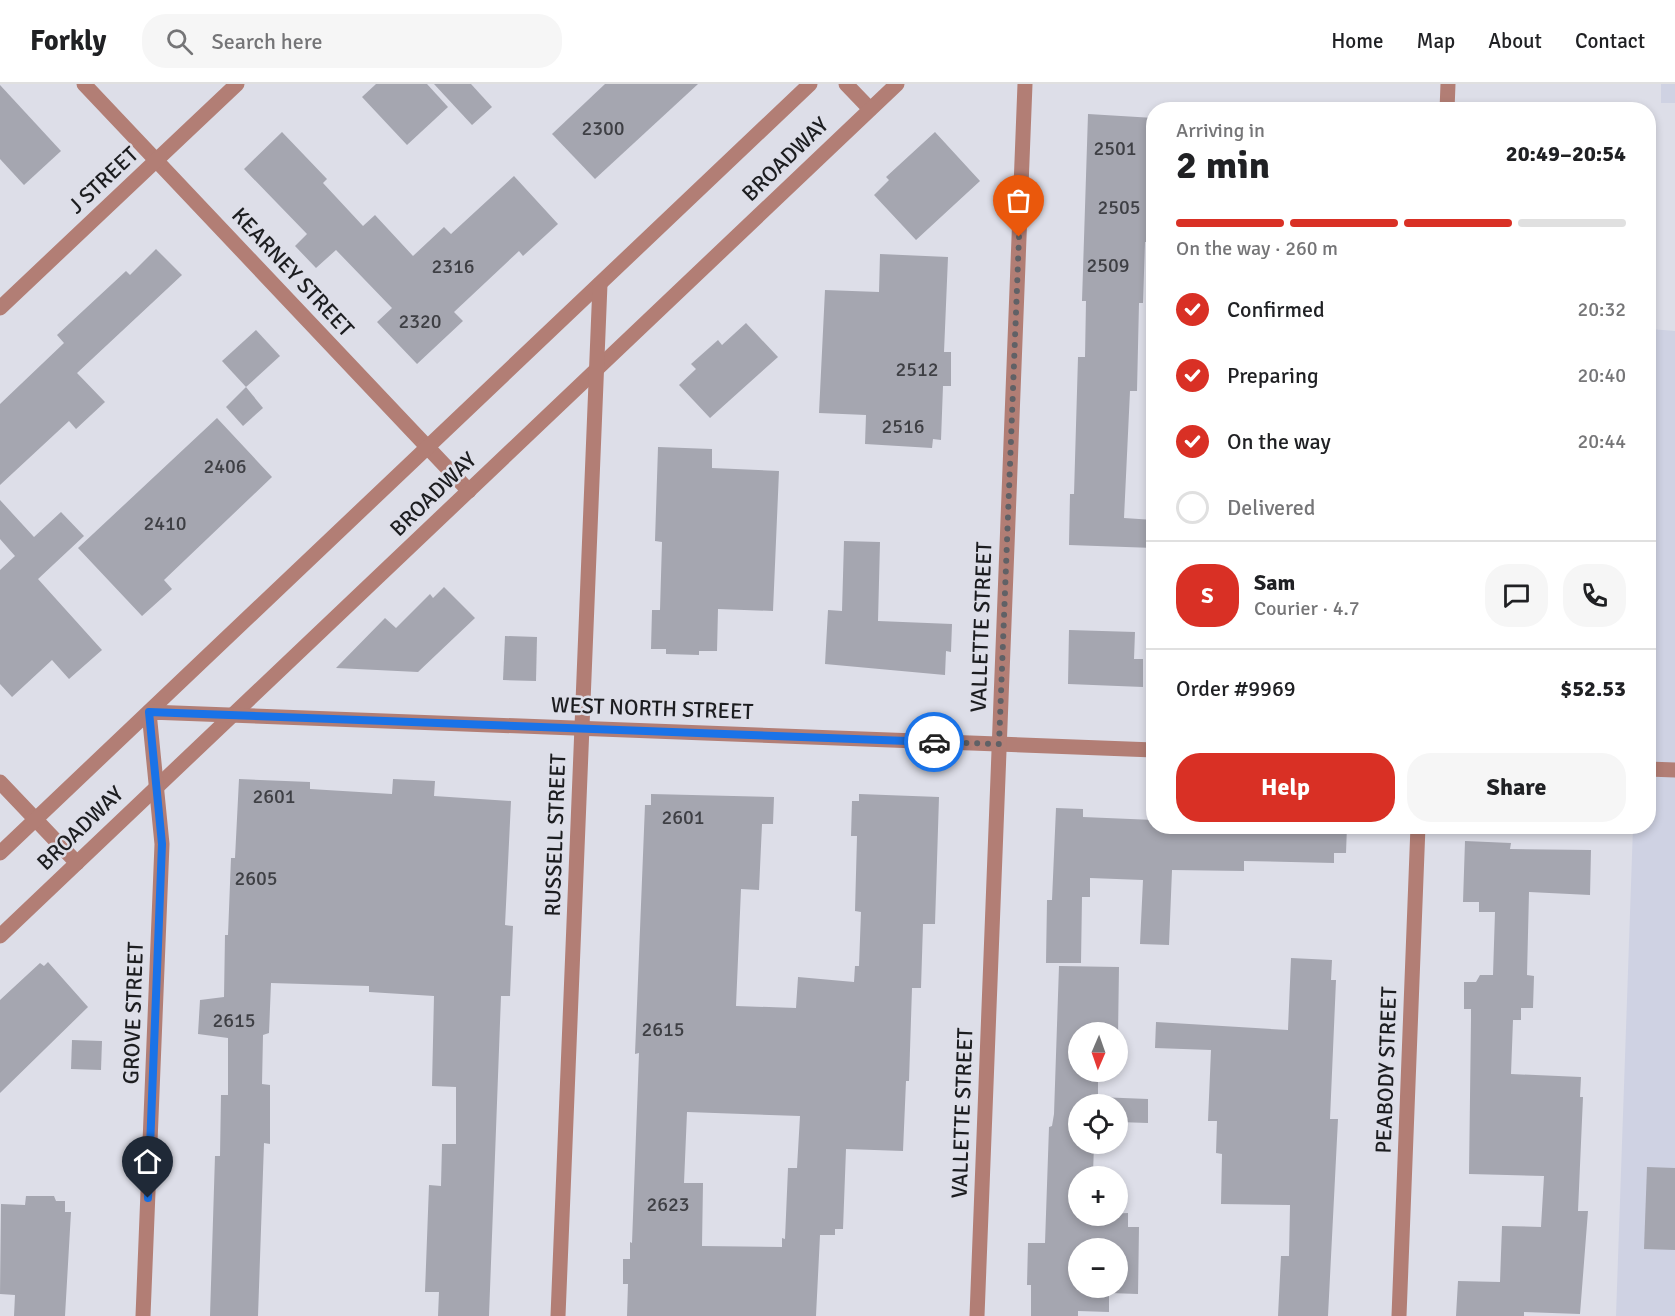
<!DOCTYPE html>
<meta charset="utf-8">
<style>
:root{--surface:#fff;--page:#f6f6f6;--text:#202124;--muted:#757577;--line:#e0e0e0;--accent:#d93025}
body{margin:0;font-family:Signika,sans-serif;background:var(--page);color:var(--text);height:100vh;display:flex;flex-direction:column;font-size:22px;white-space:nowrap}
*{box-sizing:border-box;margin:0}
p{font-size:20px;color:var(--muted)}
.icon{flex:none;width:33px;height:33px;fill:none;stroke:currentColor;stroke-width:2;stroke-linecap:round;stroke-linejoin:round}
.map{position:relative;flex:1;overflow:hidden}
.sheet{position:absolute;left:1146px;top:18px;width:510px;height:732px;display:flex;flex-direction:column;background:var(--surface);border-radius:24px;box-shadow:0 3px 9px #0003}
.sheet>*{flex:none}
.needle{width:39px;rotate:182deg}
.fabs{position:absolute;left:1068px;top:938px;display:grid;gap:12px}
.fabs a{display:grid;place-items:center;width:60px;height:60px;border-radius:50%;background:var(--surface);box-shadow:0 3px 9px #0003;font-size:30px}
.pin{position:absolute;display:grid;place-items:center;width:51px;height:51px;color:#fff;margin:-62px -26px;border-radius:50% 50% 50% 0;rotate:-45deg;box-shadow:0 0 6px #0007}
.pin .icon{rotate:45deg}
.courier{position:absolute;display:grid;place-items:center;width:60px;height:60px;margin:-30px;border:4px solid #1a73e8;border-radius:50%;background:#fff;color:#222;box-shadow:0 2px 8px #0007}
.headline em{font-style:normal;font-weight:700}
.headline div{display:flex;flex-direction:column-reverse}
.headline{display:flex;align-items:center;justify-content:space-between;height:102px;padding:0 30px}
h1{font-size:39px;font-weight:700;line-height:45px}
.bar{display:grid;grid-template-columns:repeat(4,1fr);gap:9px 6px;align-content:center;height:72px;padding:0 30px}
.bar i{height:8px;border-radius:4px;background:var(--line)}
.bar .active{background:var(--accent)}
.bar p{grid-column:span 4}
.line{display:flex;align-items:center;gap:15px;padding:0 30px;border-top:2px solid var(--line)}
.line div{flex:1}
.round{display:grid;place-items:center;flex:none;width:63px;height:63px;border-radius:24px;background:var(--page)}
ol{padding:0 30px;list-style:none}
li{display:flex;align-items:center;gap:18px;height:66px}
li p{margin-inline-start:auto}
li .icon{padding:6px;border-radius:50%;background:var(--accent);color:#fff;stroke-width:4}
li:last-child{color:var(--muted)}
li i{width:33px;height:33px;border:3px solid var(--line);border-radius:50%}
.button{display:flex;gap:12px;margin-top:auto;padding:12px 30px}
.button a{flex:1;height:69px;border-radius:24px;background:var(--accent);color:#fff;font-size:24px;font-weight:700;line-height:69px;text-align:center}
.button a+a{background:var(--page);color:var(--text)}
header{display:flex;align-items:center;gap:36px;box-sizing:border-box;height:84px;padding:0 30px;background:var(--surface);border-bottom:2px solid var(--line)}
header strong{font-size:28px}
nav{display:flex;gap:33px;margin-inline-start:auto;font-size:21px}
.search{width:420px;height:54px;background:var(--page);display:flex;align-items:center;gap:15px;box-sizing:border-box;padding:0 21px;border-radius:24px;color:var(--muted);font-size:22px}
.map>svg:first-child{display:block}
.built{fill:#cfd2e3}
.building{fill:#a5a6b0;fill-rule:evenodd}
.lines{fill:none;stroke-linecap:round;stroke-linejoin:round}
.minor{stroke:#b27e75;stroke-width:15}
.done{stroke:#606166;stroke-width:6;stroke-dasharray:0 10.8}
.route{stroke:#1a73e8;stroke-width:8}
.labels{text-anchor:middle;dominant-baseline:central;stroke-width:5;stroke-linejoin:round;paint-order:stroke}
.number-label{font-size:20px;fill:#3e3f44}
.street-label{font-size:22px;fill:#1c1d20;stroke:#dddee8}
</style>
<header>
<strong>Forkly</strong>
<div class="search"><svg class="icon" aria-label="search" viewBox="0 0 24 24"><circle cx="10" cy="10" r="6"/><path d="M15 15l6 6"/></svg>Search here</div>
<nav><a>Home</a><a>Map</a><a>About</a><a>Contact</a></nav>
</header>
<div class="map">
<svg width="1675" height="1232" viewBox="0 0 1675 1232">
<rect width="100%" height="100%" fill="#dddee8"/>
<!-- built -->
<g class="built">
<rect x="1661" y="0" width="14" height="19"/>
<path d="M1651,245L1675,247V1232H1616L1633,743L1648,742Z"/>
</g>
<!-- building -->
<g class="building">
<path d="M376,0H427L448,23L407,61L362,13Z"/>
<path d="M434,0H471L492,23L472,41Z"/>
<path d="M605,0H698L595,95L552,50Z"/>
<path d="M0,1L61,67L24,101L0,75Z"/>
<path d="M1088,30L1154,34V158H1145L1143,219H1139L1137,307H1130L1124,434L1154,436V464L1069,461L1070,410H1074L1078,273H1085L1086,217H1082Z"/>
<path d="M282,48L327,95L323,99L363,142L375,131L413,172L444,143L451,150L514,92L558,140L523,172L519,167L454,228L463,237L417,280L377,238L392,224L336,166L316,184L295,162L307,150L244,85Z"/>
<path d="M935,48L980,97L916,156L874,111L889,96L886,93Z"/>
<path d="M156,165L182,191L77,289L105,318L76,345L69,337L0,401V320L64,259L57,251L126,187L130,191Z"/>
<path d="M880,170L948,173L944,268H951V302H943L941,356L933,355L932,364L865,360L866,331L819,329L825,206L879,208Z"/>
<path d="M746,239L778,273L710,334L679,301L696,285L691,280L718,256L722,261Z"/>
<path d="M256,246L280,272L246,303L222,277Z"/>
<path d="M246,303L263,324L243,342L226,323Z"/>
<path d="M217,334L272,393L164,496L172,505L142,532L78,464Z"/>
<path d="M658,363L712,365V384L779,387L773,527L718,525L717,567H699V571L666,570V565H651L652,526H660L662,458L655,457Z"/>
<path d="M0,416L34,453L61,428L84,452L38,495L102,566L69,595L52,576L12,613L0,600V486L15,472L0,455Z"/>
<path d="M844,457L880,458L878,537L952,540L951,568L946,567L945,591L825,580L828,526L842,527Z"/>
<path d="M444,503L475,534L418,588L336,584L385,534L396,544L430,510L433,514Z"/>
<path d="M1069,546L1135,548L1134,575H1143V603L1068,600Z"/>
<path d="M505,552L537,553L536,597L503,596Z"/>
<path d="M239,695L310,698V705L392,710L393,695L435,697L434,712L511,717L505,841L513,842L510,912H501L489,1232H438L439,1208H425L429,1101L441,1102L442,1060H456V1003L432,1002L434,912L369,908V902L271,899L269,949L263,951L262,1000L270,1001V1060L264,1059L258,1232H210L215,1072H220L221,1011H228V954L198,950L200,916L224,913L225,851H228L231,774H235Z"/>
<path d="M651,710L774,713L773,740H762L759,806L741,805L736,922L796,924L798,893L854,898L855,882H859L861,828L855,827L857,752H851L852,717H859V710L939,713L935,840H923L921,904H912L909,997H906L903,1067L846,1065L843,1145H835V1151H820L816,1232H627L628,1200H623V1175H630V1158L632,1159L639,969L635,970L645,721H651ZM687,1028L800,1032L797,1084H788L785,1155L782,1154V1163L702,1162L703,1099H684Z"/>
<path d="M1056,724L1083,725V733L1154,736V742H1347L1346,769H1334V779L1244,777V787L1172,786L1169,861L1140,860L1143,796L1090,794V813H1082L1081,879H1046L1047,816H1052Z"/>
<path d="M1465,757L1511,759L1510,765L1591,766L1590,811L1529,808L1527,891L1534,892L1533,924H1521V936H1513L1511,990L1581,993L1580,1013H1583L1578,1127H1588L1580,1230L1524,1228V1232H1456L1458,1197L1500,1198L1502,1142L1541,1143L1544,1092L1469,1090L1471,936V925H1464V898H1476L1480,891H1493L1495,828H1479V818H1463Z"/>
<path d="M1291,874L1332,876L1331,896H1336L1330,1035H1338L1328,1232H1278L1281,1172H1289L1290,1121L1221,1120L1222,1070L1216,1069L1217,1037H1208L1211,966L1155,964L1156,938L1288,946Z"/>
<path d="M48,878L88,923L0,1009V916L40,879L44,882Z"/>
<path d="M1059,882L1119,883L1118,952V948H1078V987H1098V1013L1148,1015V1039L1118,1038V1020H1078V1059H1094L1093,1091H1116L1078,1092V1131L1128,1129V1143H1139L1138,1210L1109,1209V1228L1078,1227V1232H1031V1201H1027L1028,1159H1045L1049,1043L1052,1042L1054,1030ZM1078,1164H1118V1203H1078Z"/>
<path d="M72,956L102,957L101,986L71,985Z"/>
<path d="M1647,1083L1675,1084V1166L1644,1165Z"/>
<path d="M26,1112H54L56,1117H65V1128H71L65,1232H14L15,1211L0,1210L1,1120L25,1121Z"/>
</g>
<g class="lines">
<!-- minor -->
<g class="minor">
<path d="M84,0L469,407"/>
<path d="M846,0L870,25"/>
<path d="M1447,26L1448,0"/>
<path d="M0,224L237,0"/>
<path d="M1648,685L1675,686"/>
<path d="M0,698L77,779"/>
<path d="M0,769L810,0"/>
<path d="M0,852L897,0"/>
<path d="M143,1232L162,760L149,628L1154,666"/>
<path d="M558,1232L600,200"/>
<path d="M977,1232L1025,0"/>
<path d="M1399,1232L1418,742"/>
</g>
</g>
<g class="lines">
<!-- done -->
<path class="done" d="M934,658L999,660L1019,153"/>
<!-- route -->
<path class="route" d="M148,1114L162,760L149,628L934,658"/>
</g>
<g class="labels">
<!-- number labels -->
<g class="number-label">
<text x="603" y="44">2300</text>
<text x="1115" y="64">2501</text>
<text x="1119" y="123">2505</text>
<text x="1108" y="181">2509</text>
<text x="453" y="182">2316</text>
<text x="420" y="237">2320</text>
<text x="917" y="285">2512</text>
<text x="903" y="342">2516</text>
<text x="225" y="382">2406</text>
<text x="165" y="439">2410</text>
<text x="274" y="712">2601</text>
<text x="683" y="733">2601</text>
<text x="256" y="794">2605</text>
<text x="234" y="936">2615</text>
<text x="663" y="945">2615</text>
<text x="668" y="1120">2623</text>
</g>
<!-- street labels -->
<g class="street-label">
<text transform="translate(785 75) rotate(-44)">BROADWAY</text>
<text transform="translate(103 96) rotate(-43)">J STREET</text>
<text transform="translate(293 188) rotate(47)">KEARNEY STREET</text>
<text transform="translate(433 410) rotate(-44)">BROADWAY</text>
<text transform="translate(981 543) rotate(-88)">VALLETTE STREET</text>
<text transform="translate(652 624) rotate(2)">WEST NORTH STREET</text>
<text transform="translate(80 744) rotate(-44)">BROADWAY</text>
<text transform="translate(555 751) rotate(-88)">RUSSELL STREET</text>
<text transform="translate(133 929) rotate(-88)">GROVE STREET</text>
<text transform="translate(1386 986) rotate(-88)">PEABODY STREET</text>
<text transform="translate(962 1029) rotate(-88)">VALLETTE STREET</text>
</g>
</g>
</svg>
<div class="fabs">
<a><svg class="needle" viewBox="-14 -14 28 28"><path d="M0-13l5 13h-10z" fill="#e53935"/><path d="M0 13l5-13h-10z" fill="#757577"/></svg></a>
<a><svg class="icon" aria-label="locate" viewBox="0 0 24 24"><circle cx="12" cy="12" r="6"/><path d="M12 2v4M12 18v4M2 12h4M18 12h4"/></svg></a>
<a>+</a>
<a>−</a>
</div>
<div class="pin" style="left:1019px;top:153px;background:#ea580c"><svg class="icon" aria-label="bag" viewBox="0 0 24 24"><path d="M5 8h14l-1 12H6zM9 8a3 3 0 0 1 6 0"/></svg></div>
<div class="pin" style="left:148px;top:1114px;background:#1f2937"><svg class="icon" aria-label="home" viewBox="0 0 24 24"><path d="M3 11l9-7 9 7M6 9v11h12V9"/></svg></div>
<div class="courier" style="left:934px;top:658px"><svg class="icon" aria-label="car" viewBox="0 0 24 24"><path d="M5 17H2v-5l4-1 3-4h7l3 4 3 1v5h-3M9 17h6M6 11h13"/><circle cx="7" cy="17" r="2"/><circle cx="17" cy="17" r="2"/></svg></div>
<section class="sheet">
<div class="headline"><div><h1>2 min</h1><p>Arriving in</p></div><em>20:49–20:54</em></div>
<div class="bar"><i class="active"></i><i class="active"></i><i class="active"></i><i></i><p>On the way · 260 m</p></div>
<ol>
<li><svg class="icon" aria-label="check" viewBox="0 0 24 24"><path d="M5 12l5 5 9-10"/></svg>Confirmed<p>20:32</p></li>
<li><svg class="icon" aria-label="check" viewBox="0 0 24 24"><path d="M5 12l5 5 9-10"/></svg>Preparing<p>20:40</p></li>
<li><svg class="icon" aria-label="check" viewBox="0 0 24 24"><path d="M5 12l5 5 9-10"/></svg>On the way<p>20:44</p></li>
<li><i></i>Delivered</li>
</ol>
<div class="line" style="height:108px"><b class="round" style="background:var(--accent);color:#fff">S</b><div><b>Sam</b><p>Courier · 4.7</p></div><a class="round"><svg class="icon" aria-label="chat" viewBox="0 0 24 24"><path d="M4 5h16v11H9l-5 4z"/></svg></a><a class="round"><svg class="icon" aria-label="phone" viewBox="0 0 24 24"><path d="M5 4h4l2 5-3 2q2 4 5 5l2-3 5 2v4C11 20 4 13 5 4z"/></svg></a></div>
<div class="line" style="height:78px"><div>Order #9969</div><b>$52.53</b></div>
<div class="button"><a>Help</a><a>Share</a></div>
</section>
</div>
